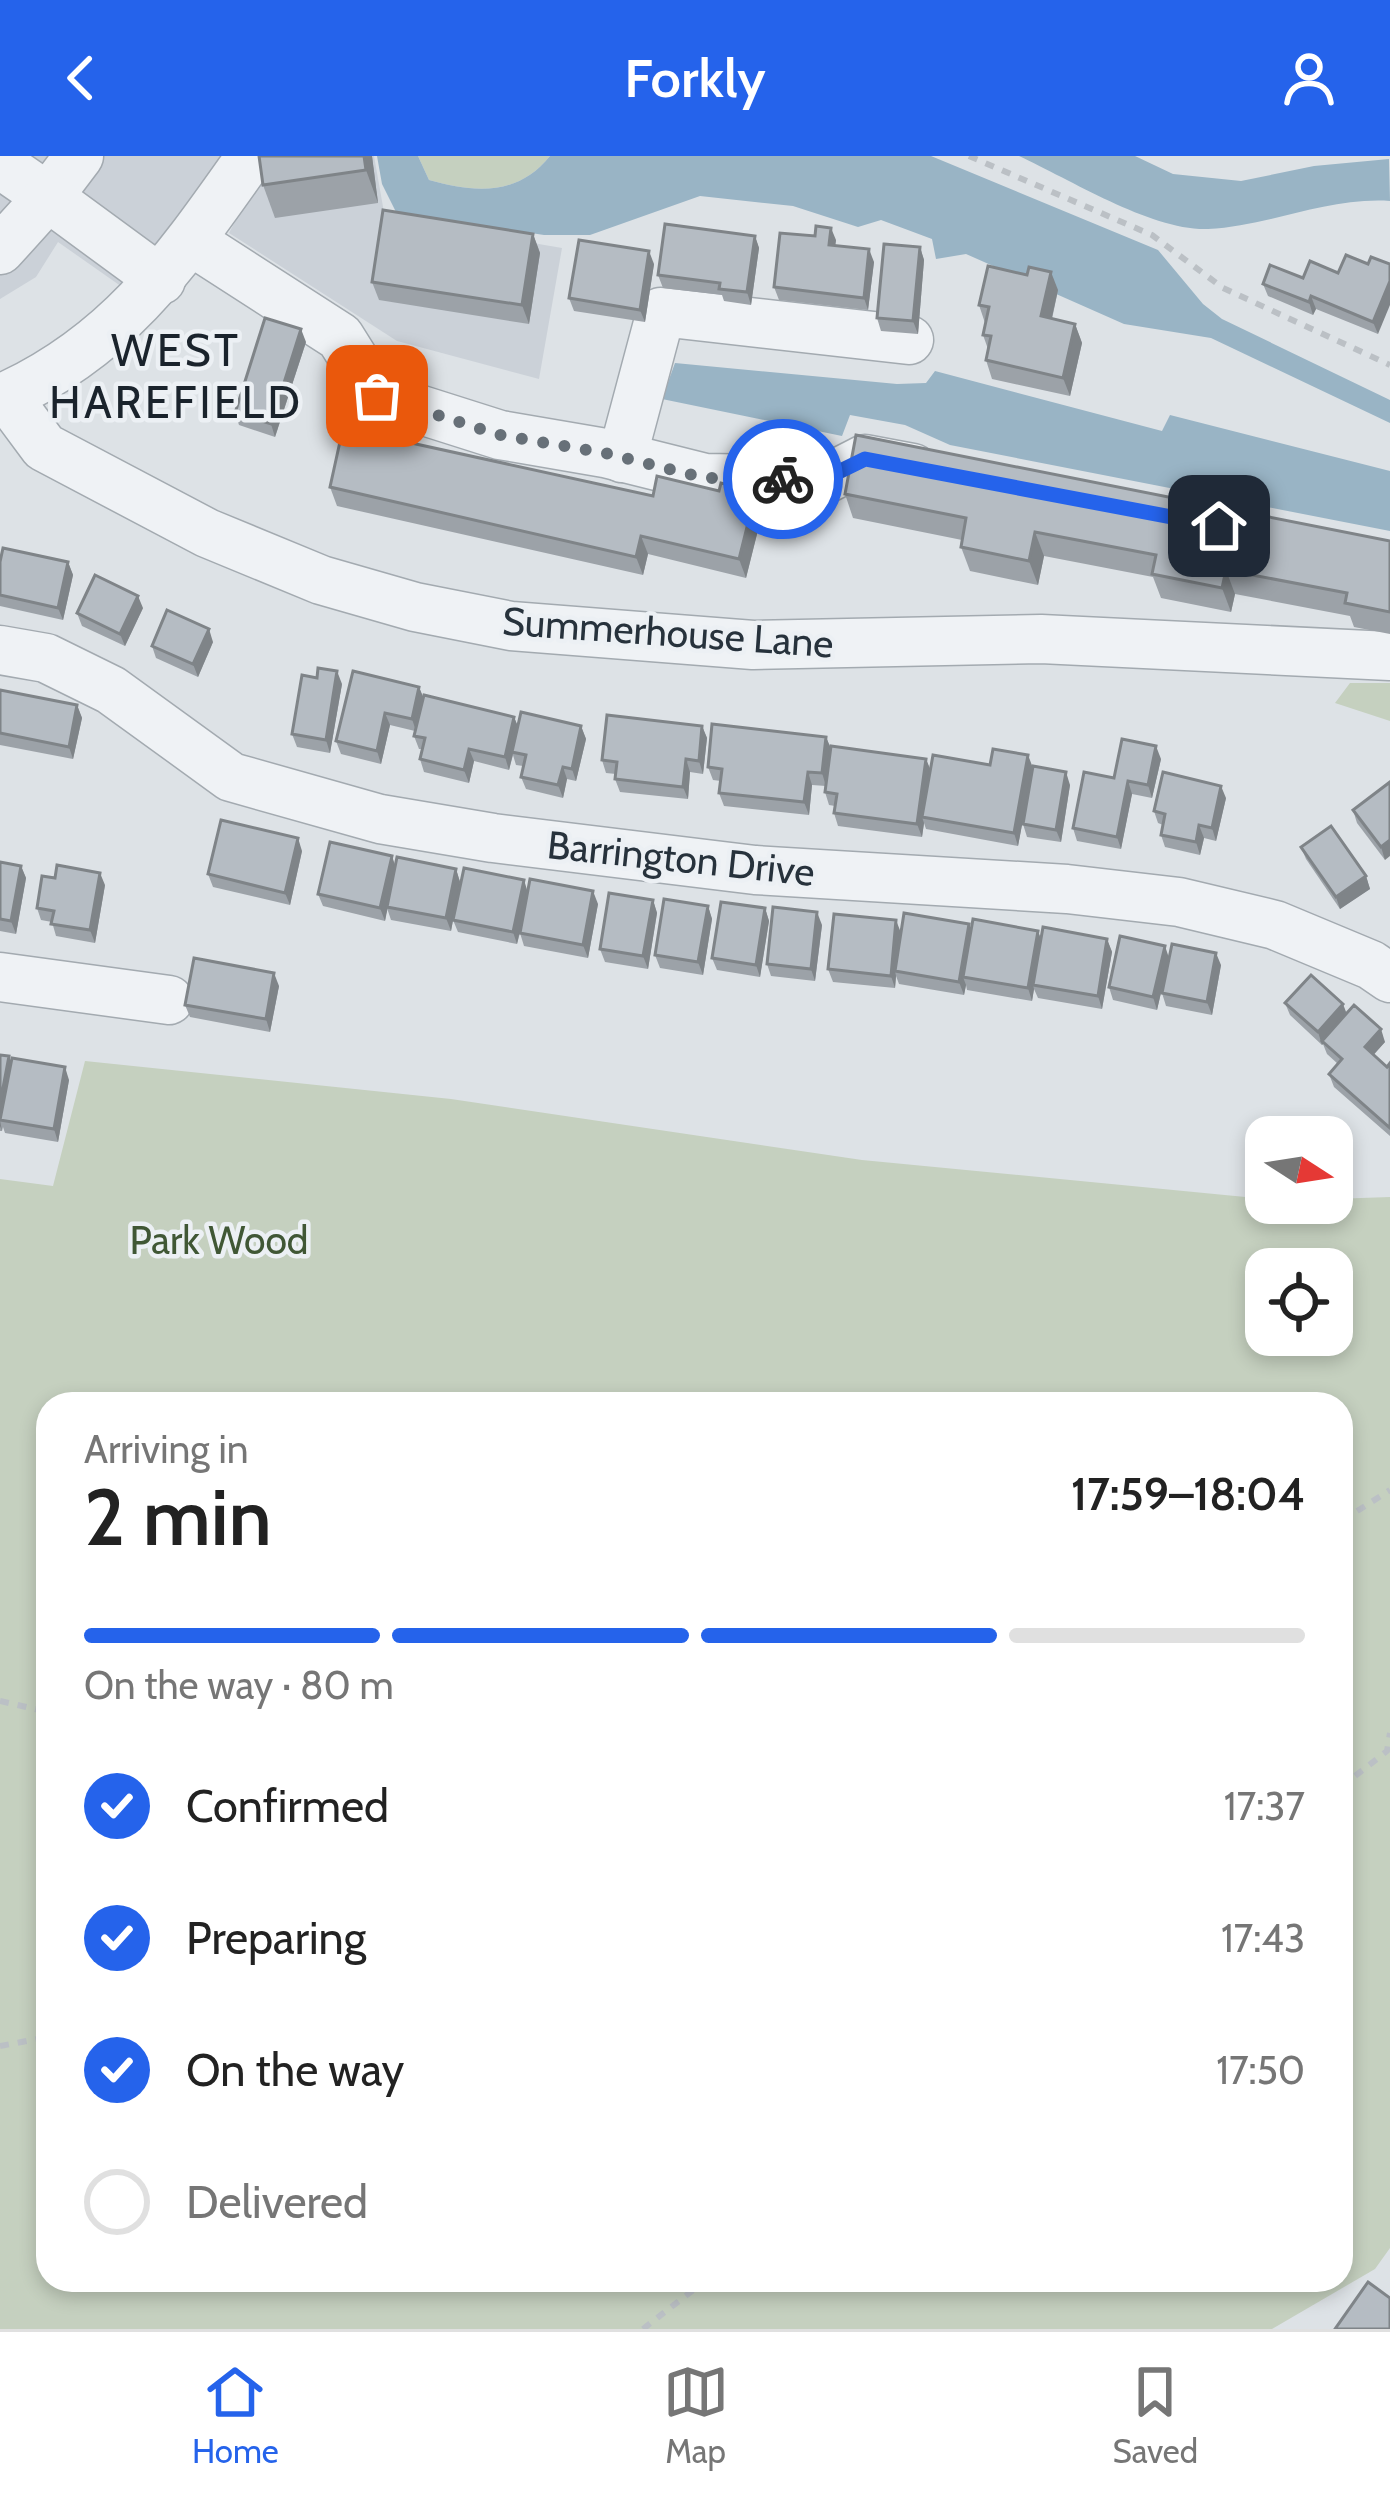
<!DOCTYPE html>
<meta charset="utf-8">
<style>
:root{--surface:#fff;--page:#f6f6f6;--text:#222;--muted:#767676;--line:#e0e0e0;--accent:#2563eb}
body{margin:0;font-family:Cabin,sans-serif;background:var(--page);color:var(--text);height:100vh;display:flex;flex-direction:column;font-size:45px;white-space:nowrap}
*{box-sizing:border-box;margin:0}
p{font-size:39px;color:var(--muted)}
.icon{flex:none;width:66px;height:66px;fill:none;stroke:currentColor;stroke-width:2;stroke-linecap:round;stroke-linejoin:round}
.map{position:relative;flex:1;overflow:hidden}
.drawer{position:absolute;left:36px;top:1236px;width:1317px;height:900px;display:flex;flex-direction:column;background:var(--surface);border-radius:36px;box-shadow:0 6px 18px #0003}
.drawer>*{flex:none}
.needle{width:78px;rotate:102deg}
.controls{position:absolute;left:1245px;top:960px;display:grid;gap:24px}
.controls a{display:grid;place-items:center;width:108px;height:108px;border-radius:24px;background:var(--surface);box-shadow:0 6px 18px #0003;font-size:60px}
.pin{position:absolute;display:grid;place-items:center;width:102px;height:102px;color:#fff;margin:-51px;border-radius:24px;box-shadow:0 6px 18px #0006}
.courier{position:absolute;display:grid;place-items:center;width:120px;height:120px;margin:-60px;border:9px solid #2563eb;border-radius:50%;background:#fff;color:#222;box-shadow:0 3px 15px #0007}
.summary em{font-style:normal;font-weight:600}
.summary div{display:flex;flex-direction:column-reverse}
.summary{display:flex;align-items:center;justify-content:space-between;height:204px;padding:0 48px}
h1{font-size:78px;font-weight:600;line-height:90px}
.bar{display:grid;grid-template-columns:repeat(4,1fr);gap:18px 12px;align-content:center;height:144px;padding:0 48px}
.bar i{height:15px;border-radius:9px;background:var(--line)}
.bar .on{background:var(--accent)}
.bar p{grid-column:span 4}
ol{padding:0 48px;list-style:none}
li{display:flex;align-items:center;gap:36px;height:132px}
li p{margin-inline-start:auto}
li .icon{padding:12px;border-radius:50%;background:var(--accent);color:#fff;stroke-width:4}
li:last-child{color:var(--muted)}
li i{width:66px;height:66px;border:6px solid var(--line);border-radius:50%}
header{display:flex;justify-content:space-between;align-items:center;height:156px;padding:0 48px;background:var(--accent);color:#fff;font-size:54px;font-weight:600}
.dock{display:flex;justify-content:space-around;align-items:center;height:168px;border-top:3px solid var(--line);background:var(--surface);font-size:33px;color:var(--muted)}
.dock a{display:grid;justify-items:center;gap:6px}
.dock .on{color:var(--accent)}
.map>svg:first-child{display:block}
.built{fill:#cbd1d8}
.green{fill:#c5d0bf;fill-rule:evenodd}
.water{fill:#99b4c5}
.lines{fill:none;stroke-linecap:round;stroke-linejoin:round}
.minor-casing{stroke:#a3aab0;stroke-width:51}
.path{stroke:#bbc0c5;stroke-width:6;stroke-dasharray:9 9;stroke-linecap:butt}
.minor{stroke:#eff2f5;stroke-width:48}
.wall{fill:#9ca2a8}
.shaded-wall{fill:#7f8488}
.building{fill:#b5bcc3;stroke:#7f8488;stroke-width:3}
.done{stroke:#677078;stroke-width:12;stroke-dasharray:0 21.6}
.route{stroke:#2563eb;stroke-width:15}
.labels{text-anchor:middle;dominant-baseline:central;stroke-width:9;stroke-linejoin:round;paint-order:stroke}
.street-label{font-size:39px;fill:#27323c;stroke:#ecf0f4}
.park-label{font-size:39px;fill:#405735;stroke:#ecf0f4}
.quarter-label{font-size:45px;letter-spacing:3px;fill:#1a232c;stroke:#ecf0f4}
</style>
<header><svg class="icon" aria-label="back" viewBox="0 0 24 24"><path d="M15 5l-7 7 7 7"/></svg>Forkly<svg class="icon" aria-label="person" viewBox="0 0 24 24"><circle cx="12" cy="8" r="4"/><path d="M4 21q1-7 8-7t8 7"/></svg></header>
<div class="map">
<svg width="1390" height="2173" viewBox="0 0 1390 2173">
<rect width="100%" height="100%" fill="#dde2e6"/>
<!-- built -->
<g class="built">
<path d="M0,0H230L125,133L58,86L36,121L0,143Z"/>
<path d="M270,0H374L385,62L562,92L539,223L397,185L229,77Z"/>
</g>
<!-- green -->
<g class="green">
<path d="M418,0H550C518,40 475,37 429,24Z"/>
<path d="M1350,527H1390V565L1335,547Z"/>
<path d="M85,905L451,943L862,1004L1266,1043V1047H1332V1043L1390,1041V2092L1375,2113L1272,2173H0V1023L53,1030ZM1332,1113V1179H1266V1113ZM48,1248H1341V2124H48Z"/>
</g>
<!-- water -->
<g class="water">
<path d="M377,0H418L429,24C475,37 518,40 550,0H931L1158,94L1203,148L1222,163L1390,244V267L1211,182L1124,168L966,98L936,103L932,83L881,64L858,71L793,50L700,40L590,79H544L396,56L382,28Z"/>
<path d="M1019,0H1135L1173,18L1241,25L1314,10L1389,3L1390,45C1327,41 1270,70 1208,73C1152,75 1071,24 1019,0Z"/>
<path d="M675,207L897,228L926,227L935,215L1162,275L1170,259L1390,315V375L950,289L905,269L850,259L842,280L662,243Z"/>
</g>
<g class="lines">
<defs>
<g id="minor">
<path d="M0,8L48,41L79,0"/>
<path d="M191,85L340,181L377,240L500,279L605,297L705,322L824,324L865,303L913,312"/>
<path d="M0,94L48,41L161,124"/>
<path d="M7,241L44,291L207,377L321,424L415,451L511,470L753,489L1041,483L1390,500"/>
<path d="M0,243C120,190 178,103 251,0"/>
<path d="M622,302L661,156L909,184"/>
<path d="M0,494L46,502L111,534L231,621L380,663L493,682L755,714L1067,733L1179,746L1275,769L1371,809L1390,822"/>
<path d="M0,821L169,844"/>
</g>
</defs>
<!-- minor casing -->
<use href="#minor" class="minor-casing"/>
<!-- path -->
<g class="path">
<path d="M969,0L1152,79L1223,132L1390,209"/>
<path d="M1341,1360L1348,1361L1390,1334"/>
<path d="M0,1545L48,1556"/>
<path d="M1341,1631L1387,1595L1390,1577"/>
<path d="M0,1890L48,1881"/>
<path d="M643,2173L706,2124"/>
</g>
<!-- minor -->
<use href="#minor" class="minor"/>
</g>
<!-- wall -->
<g class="wall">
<path d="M259,0H372L378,47L275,62L263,29Z"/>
<path d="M533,78L540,97L529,168L379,144L372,126Z"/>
<path d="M755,80L759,92L751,149L724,145L722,139L663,132L658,119Z"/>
<path d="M836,84L835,89L874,106L868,154L779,144L774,131Z"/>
<path d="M920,91L924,104L918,178L881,175L877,162Z"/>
<path d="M654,108L645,166L574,155L569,142Z"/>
<path d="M1368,108L1378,178L1316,153L1313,159L1268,140L1263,128L1338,117Z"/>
<path d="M1058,134L1052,163L1075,168L1082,187L1070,240L992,223L986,204L988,193L983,179L985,167L979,149Z"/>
<path d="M306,186L275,281L239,269L235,257Z"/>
<path d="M330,331L653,340L763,354L746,422L648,398L643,419L337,350Z"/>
<path d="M845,338L1390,385V478L1354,471L1350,460L1235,438L1231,456L1161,442L1153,421L1044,400L1038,429L970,415L961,391L962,384L853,362Z"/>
<path d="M0,406H68L73,419L63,464L0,450Z"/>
<path d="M143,452L125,490L82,470L77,457Z"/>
<path d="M213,486L198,521L156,502L152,490Z"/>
<path d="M342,528L330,597L297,591L292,578Z"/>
<path d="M419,531L423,542L514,561L518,571L581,570L586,583L576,625L567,623L563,642L526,633L521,621L523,610L516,609L513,599L509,614L474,605L469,627L424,616L420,603L422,593H419L414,580L415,575L390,569L381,608L341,598L336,585Z"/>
<path d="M0,534L77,549L82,562L73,603L0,589Z"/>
<path d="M702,570L707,582L703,618L690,616L688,643L620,636L615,623L616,618L606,617L602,604Z"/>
<path d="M826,581L831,593L926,603L930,614L990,609L1033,611L1070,629L1061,686L1027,681L1023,668L1031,619L1018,690L926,673L924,667L922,681L838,670L834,657L835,650L829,649L825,636L826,630L812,629L809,659L724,650L719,637L721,625L713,624L708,611Z"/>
<path d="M1161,603L1152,642L1132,638L1121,693L1077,685L1073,672L1114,622Z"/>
<path d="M1390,626L1385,704L1357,667L1353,654Z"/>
<path d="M1226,642L1216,685L1204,682L1200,699L1165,691L1161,679L1163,669L1158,667L1154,655Z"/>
<path d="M1301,691L1366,720L1370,733L1340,753L1306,703Z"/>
<path d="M302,695L290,749L213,731L208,718Z"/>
<path d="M0,706L21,710L26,722L16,778L0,775Z"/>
<path d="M395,709L456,713L460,726L451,775L391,764L387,752L385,765L323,750L318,738Z"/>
<path d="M105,729L95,787L56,780L52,766L41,764L37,752Z"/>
<path d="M527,735L598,748L588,802L524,790L520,777L517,788L458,776L453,764Z"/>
<path d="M653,744L657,757L648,813L605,806L600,793Z"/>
<path d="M708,750L712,763L703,819L660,812L655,799Z"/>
<path d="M765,752L769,765L760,821L717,814L712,802Z"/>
<path d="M969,768L971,773L1038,775L1041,783H1107L1112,796L1102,853L1038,842L1034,833L1032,845L967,834L966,829L964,839L899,828L896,820L895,832L833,826L828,813L901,778Z"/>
<path d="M822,769L815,825L771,820L767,808Z"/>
<path d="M1169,801L1221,809L1212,859L1166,850L1162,837L1165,819L1157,854L1113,844L1109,831Z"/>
<path d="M279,830L270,876L190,861L185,849Z"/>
<path d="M1285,847L1347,858L1385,886L1373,899L1387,911L1390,907V980L1334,931L1329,918L1338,908L1327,898L1323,888L1322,889L1290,859Z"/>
<path d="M0,899L9,900L11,906L69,924L58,986L5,977L3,971L2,975H0Z"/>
</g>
<!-- shaded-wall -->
<g class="shaded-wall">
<path d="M364,0H372L378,47L366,14Z"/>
<path d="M831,72L836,84L834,101L829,89Z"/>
<path d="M533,78L540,97L529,168L522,149Z"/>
<path d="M755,80L759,92L751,149L747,136Z"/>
<path d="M920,91L924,104L918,178L913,165Z"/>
<path d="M869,93L874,106L868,154L864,142Z"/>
<path d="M649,95L654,108L645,166L640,154Z"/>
<path d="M1051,116L1058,134L1048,179L1041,160Z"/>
<path d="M1390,125V149L1378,178L1373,166Z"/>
<path d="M1311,140L1316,153L1313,159L1309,146Z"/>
<path d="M1075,168L1082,187L1070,240L1063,222Z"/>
<path d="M301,173L306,186L275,281L271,268Z"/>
<path d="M756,335L763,354L746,422L739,403Z"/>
<path d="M1035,376L1044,400L1038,429L1029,405Z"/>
<path d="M641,380L648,398L643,419L636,401Z"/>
<path d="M68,406L73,419L63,464L58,452Z"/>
<path d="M1226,414L1235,438L1231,456L1222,432Z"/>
<path d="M138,440L143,452L125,490L120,478Z"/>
<path d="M209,473L213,486L198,521L193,508Z"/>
<path d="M337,515L342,528L330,597L326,584Z"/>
<path d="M419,531L424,543L416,575L412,563Z"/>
<path d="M77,549L82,562L73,603L69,591Z"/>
<path d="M385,557L390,569L381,608L377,595Z"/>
<path d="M514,561L519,573L509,614L505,601Z"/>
<path d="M581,570L586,583L576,625L572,613Z"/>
<path d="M702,570L707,582L703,618L699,605Z"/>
<path d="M826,581L831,593L826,630L822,617Z"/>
<path d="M1156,590L1161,603L1152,642L1148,629Z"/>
<path d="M469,593L474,605L469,627L464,614Z"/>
<path d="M1028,599L1033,612L1018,690L1014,677Z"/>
<path d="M686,603L690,616L688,643L683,631Z"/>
<path d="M926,603L931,615L922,661L924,667L922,681L917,668Z"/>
<path d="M563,611L567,623L563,642L558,629Z"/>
<path d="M808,616L812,629L809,659L804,646Z"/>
<path d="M1066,616L1070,629L1061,686L1056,674Z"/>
<path d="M1128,625L1132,638L1121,693L1117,681Z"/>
<path d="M1221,630L1226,642L1216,685L1212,672Z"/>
<path d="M1199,669L1204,682L1200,699L1196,686Z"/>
<path d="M298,682L302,695L290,749L285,737Z"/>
<path d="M1390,684V700L1385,704L1381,691Z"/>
<path d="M392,700L396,712L385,765L380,752Z"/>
<path d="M21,710L26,722L16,778L11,765Z"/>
<path d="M456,713L460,726L451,775L446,762Z"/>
<path d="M100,717L105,729L95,787L90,774Z"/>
<path d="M1366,720L1370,733L1340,753L1336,741Z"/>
<path d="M524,724L528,737L517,788L513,776Z"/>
<path d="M593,735L598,748L588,802L583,789Z"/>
<path d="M653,744L657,757L648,813L643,800Z"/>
<path d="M708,750L712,763L703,819L698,806Z"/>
<path d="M765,752L769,765L760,821L756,809Z"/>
<path d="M817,756L822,769L815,825L811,813Z"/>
<path d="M896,764L901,777L895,815L896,820L895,832L891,820Z"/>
<path d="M969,768L974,781L963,821L966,829L964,839L959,826Z"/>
<path d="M1038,775L1042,787L1033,829L1034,833L1032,845L1028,832Z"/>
<path d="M1107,783L1112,796L1102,853L1098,840Z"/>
<path d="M1165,790L1169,802L1157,854L1153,841Z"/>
<path d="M1216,797L1221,809L1212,859L1207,846Z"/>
<path d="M274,817L279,830L270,876L266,863Z"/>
<path d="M1343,848L1348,861L1322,889L1318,876Z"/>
<path d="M1381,873L1385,886L1369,904L1365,891Z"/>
<path d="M9,900L13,913L0,964L2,975L0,970V948Z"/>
<path d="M65,911L69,924L58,986L54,973Z"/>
</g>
<!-- building -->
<g class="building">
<path d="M259,0H364L366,14L263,29Z"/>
<path d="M383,54L533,78L522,149L372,126Z"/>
<path d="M665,68L755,80L747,136L719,133L720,127L658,119Z"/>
<path d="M816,70L831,72L829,89L869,93L864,142L774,131L780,77L815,80Z"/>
<path d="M579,84L649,95L640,154L569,142Z"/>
<path d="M884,88L920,91L913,165L877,162Z"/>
<path d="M1346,99L1368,108L1371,101L1390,108V125L1373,166L1311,140L1309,146L1263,128L1270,109L1303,122L1310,105L1338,117Z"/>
<path d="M988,110L1027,119L1029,111L1051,116L1041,160L1075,168L1063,222L986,204L991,180L983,179L989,151L979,149Z"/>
<path d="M265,162L301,173L271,268L235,257Z"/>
<path d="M343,272L653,340L657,320L719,335L721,327L756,335L739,403L641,380L636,401L330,331Z"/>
<path d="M856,279L1390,385V456L1345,447L1347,437L1226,414L1222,432L1152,418L1156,399L1035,376L1029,405L961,391L966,362L845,338Z"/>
<path d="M3,392L68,406L58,452L0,439V406Z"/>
<path d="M95,419L138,440L120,478L77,457Z"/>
<path d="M167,454L209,473L193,508L152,490Z"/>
<path d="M318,512L337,515L326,584L292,578L302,519L317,522Z"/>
<path d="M353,515L419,531L412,563L385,557L377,595L336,585Z"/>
<path d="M0,534L77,549L69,591L0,577Z"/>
<path d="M424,539L514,561L505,601L469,593L464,614L420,603L425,582L414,580Z"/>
<path d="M521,556L581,570L572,613L563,611L558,629L521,621L526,599L512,596Z"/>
<path d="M607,559L702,570L699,605L686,603L683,631L615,623L617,606L602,604Z"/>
<path d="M712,568L826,581L822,617L808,616L804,646L719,637L722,613L708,611Z"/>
<path d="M1122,583L1156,590L1148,629L1128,625L1117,681L1073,672L1084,616L1114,622Z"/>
<path d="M831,590L926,603L917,668L834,657L837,638L825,636Z"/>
<path d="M993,593L1028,599L1014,677L922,661L933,599L990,609Z"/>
<path d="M1033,610L1066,616L1056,674L1023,668Z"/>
<path d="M1163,616L1221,630L1212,672L1199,669L1196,686L1161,679L1165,658L1154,655Z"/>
<path d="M1390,626V684L1381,691L1353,654Z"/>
<path d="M221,664L298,682L285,737L208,718Z"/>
<path d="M1331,670L1366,720L1336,741L1301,691Z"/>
<path d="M330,686L392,700L380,752L318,738Z"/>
<path d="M397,701L456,713L446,762L387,751Z"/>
<path d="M0,706L21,710L11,765L0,763Z"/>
<path d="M57,709L100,717L90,774L51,768L54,755L37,752L42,720L55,722Z"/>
<path d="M464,712L524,724L513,776L453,764Z"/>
<path d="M530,723L593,735L583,789L520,777Z"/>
<path d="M609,737L653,744L643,800L600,793Z"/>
<path d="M664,743L708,750L698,806L655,799Z"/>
<path d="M721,746L765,752L756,809L712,802Z"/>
<path d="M773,751L817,756L811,813L767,808Z"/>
<path d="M904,757L969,768L959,826L895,815Z"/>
<path d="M834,758L896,764L891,820L828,813Z"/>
<path d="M973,763L1038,775L1028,832L963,821Z"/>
<path d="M1043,771L1107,783L1098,840L1033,829Z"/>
<path d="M1120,780L1165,790L1153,841L1109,831Z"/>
<path d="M1172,788L1216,797L1207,846L1162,837Z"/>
<path d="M194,802L274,817L266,863L185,849Z"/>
<path d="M1311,819L1343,848L1318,876L1285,847Z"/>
<path d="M1354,849L1381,873L1365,891L1387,911L1390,907V972L1329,918L1342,903L1322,885Z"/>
<path d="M0,899L9,900L0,948Z"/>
<path d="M12,902L65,911L54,973L0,964Z"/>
<path d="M1368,2126L1390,2142V2173H1335Z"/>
</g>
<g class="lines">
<!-- done -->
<path class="done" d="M377,240L500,279L605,297L705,322L783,323"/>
<!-- route -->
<path class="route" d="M783,323H824L865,303L1219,370"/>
</g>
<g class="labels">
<!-- street labels -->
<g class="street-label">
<text transform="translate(668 476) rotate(4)">Summerhouse Lane</text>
<text transform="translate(681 702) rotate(6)">Barrington Drive</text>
</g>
<!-- park labels -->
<g class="park-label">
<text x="219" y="1084">Park Wood</text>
</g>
<!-- quarter labels -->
<g class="quarter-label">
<text x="176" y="194">WEST<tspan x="176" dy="52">HAREFIELD</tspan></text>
</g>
</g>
</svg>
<div class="controls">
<a><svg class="needle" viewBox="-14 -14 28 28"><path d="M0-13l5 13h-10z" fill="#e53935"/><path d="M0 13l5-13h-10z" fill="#767676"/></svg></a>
<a><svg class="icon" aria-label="locate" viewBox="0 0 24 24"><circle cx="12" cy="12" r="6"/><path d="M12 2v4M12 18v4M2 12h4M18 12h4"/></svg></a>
</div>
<div class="pin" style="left:377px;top:240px;background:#ea580c"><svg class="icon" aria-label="bag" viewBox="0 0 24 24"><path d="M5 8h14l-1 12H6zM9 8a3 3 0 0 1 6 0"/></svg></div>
<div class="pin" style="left:1219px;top:370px;background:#1f2937"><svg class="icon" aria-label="home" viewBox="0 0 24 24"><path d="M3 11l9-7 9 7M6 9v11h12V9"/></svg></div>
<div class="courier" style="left:783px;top:323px"><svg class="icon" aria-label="bike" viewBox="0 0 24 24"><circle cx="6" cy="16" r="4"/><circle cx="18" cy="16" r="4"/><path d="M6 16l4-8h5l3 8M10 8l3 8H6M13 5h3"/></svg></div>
<section class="drawer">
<div class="summary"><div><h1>2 min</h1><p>Arriving in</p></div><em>17:59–18:04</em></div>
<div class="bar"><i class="on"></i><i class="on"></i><i class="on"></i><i></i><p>On the way · 80 m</p></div>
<ol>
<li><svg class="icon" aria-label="check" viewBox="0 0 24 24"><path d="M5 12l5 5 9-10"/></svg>Confirmed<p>17:37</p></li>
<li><svg class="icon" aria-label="check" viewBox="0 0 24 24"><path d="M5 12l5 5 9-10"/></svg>Preparing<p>17:43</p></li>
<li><svg class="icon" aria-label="check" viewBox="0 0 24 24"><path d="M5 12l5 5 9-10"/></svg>On the way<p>17:50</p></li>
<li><i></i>Delivered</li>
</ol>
</section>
</div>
<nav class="dock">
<a class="on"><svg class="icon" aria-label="home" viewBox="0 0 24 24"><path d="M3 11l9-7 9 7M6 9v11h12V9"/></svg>Home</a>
<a><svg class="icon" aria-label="map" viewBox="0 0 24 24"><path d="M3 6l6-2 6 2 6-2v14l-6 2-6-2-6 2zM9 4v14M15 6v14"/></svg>Map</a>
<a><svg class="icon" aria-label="saved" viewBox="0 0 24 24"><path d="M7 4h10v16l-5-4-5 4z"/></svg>Saved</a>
</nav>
